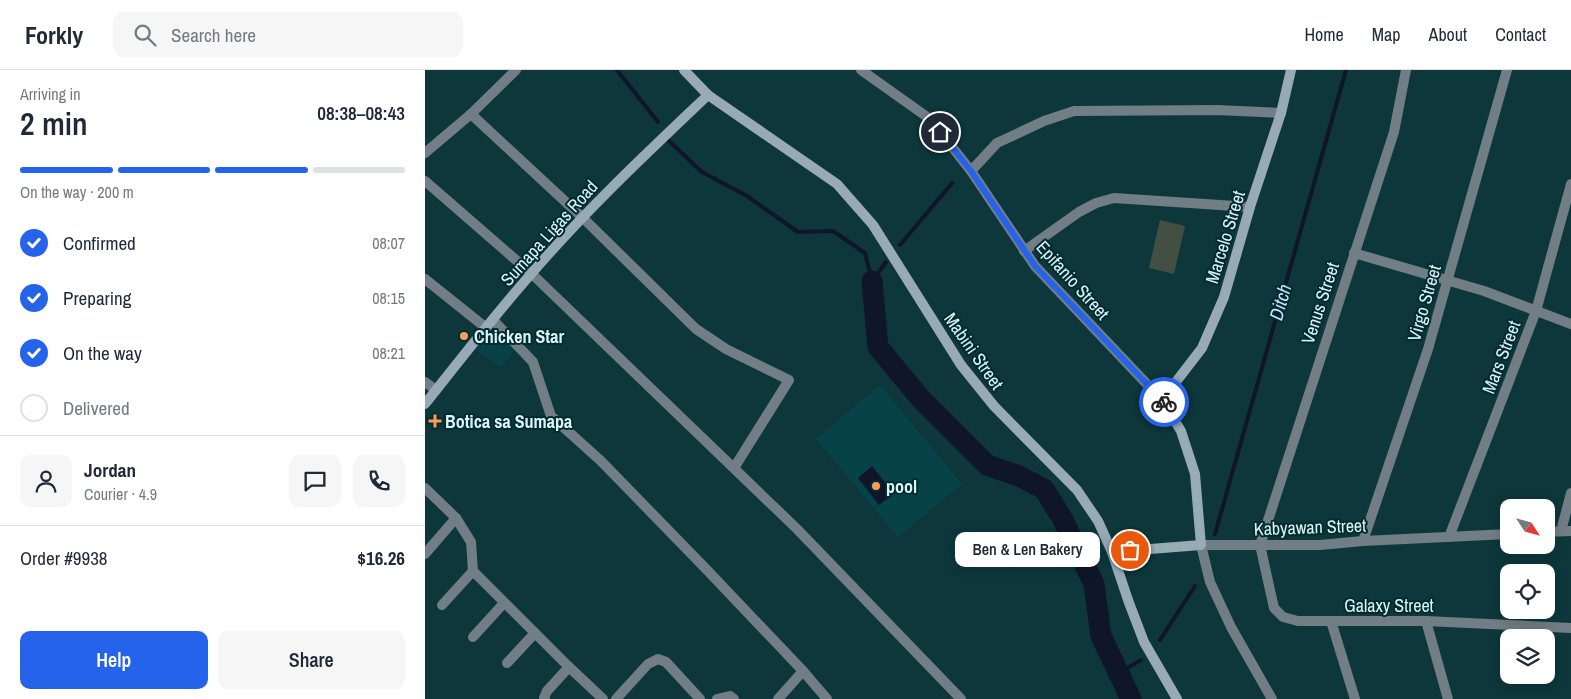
<!DOCTYPE html>
<meta charset="utf-8">
<style>
:root{--surface:#fff;--page:#f6f6f7;--text:#1f2937;--muted:#747a83;--line:#e0e1e3;--accent:#2563eb}
body{margin:0;font-family:"Archivo Narrow",sans-serif;background:var(--page);color:var(--text);height:100vh;display:flex;flex-direction:column;font-size:19px;white-space:nowrap}
*{box-sizing:border-box;margin:0}
p{font-size:16px;color:var(--muted)}
.icon{flex:none;width:28px;height:28px;fill:none;stroke:currentColor;stroke-width:2;stroke-linecap:round;stroke-linejoin:round}
.map{position:relative;flex:1;overflow:hidden}
.sheet{display:flex;flex-direction:column;background:var(--surface);width:425px}
.sheet>*{flex:none}
.needle{width:32px;rotate:126deg}
.fabs{position:absolute;left:1075px;top:429px;display:grid;gap:10px}
.fabs a{display:grid;place-items:center;width:55px;height:55px;border-radius:10px;background:var(--surface);box-shadow:0 2px 12px #0003;font-size:25px}
.pin{position:absolute;display:grid;place-items:center;width:42px;height:42px;color:#fff;margin:-21px;border:2px solid #fff;border-radius:50%;box-shadow:0 1px 5px #0007}
.courier{position:absolute;display:grid;place-items:center;width:50px;height:50px;margin:-25px;border:4px solid #2563eb;border-radius:50%;background:#fff;color:#222;box-shadow:0 1px 6px #0007}
.bubble{position:absolute;height:35px;border-radius:10px;background:var(--surface);box-shadow:0 2px 12px #0003;font-size:16px;font-weight:600;line-height:35px;text-align:center}
.head em{font-style:normal;font-weight:600}
.head div{display:flex;flex-direction:column-reverse}
.head{display:flex;align-items:center;justify-content:space-between;height:85px;padding:0 20px}
h1{font-size:32px;font-weight:600;line-height:38px}
.bar{display:grid;grid-template-columns:repeat(4,1fr);gap:8px 5px;align-content:center;height:60px;padding:0 20px}
.bar i{height:6px;border-radius:4px;background:var(--line)}
.bar .on{background:var(--accent)}
.bar p{grid-column:span 4}
.line{display:flex;align-items:center;gap:12px;padding:0 20px;border-top:1px solid var(--line)}
.line div{flex:1}
.round{display:grid;place-items:center;flex:none;width:52px;height:52px;border-radius:10px;background:var(--page)}
ol{padding:0 20px;list-style:none}
li{display:flex;align-items:center;gap:15px;height:55px}
li p{margin-inline-start:auto}
li .icon{padding:5px;border-radius:50%;background:var(--accent);color:#fff;stroke-width:4}
li:last-child{color:var(--muted)}
li i{width:28px;height:28px;border:2px solid var(--line);border-radius:50%}
.action{display:flex;gap:10px;margin-top:auto;padding:10px 20px}
.action a{flex:1;height:58px;border-radius:10px;background:var(--accent);color:#fff;font-size:20px;font-weight:600;line-height:58px;text-align:center}
.action a+a{background:var(--page);color:var(--text)}
header{display:flex;align-items:center;gap:30px;box-sizing:border-box;height:70px;padding:0 25px;background:var(--surface);border-bottom:1px solid var(--line)}
header strong{font-size:24px}
nav{display:flex;gap:28px;margin-inline-start:auto;font-size:18px}
.search{width:350px;height:45px;background:var(--page);display:flex;align-items:center;gap:12px;box-sizing:border-box;padding:0 18px;border-radius:10px;color:var(--muted);font-size:19px}
main{display:flex;flex:1;min-height:0}
.map>svg:first-child{display:block}
.built{fill:#074248}
.green{fill:#434f43}
.water{fill:#0f162a}
.lines{fill:none;stroke-linecap:round;stroke-linejoin:round}
.stream{stroke:#0f162a;stroke-width:4}
.river{stroke:#0f162a;stroke-width:21}
.street{stroke:#727e86;stroke-width:10}
.secondary{stroke:#97aab6;stroke-width:10}
.done{stroke:#94b1b4;stroke-width:5;stroke-dasharray:0 9}
.route{stroke:#2563eb;stroke-width:6}
.poi-dot{fill:#ff9b59;stroke:#012c31;stroke-width:2}
.labels{text-anchor:middle;dominant-baseline:central;stroke-width:4;stroke-linejoin:round;paint-order:stroke}
.street-label{font-size:18px;fill:#ddf3f5;stroke:#012c31}
.poi-label{font-size:18px;font-weight:bold;fill:#ddf3f5;stroke:#012c31;text-anchor:start}
.water-label{font-size:19px;font-style:italic;fill:#d2defb;stroke:#012c31}
</style>
<header>
<strong>Forkly</strong>
<div class="search"><svg class="icon" aria-label="search" viewBox="0 0 24 24"><circle cx="10" cy="10" r="6"/><path d="M15 15l6 6"/></svg>Search here</div>
<nav><a>Home</a><a>Map</a><a>About</a><a>Contact</a></nav>
</header>
<main>
<section class="sheet">
<div class="head"><div><h1>2 min</h1><p>Arriving in</p></div><em>08:38–08:43</em></div>
<div class="bar"><i class="on"></i><i class="on"></i><i class="on"></i><i></i><p>On the way · 200 m</p></div>
<ol>
<li><svg class="icon" aria-label="check" viewBox="0 0 24 24"><path d="M5 12l5 5 9-10"/></svg>Confirmed<p>08:07</p></li>
<li><svg class="icon" aria-label="check" viewBox="0 0 24 24"><path d="M5 12l5 5 9-10"/></svg>Preparing<p>08:15</p></li>
<li><svg class="icon" aria-label="check" viewBox="0 0 24 24"><path d="M5 12l5 5 9-10"/></svg>On the way<p>08:21</p></li>
<li><i></i>Delivered</li>
</ol>
<div class="line" style="height:90px"><a class="round"><svg class="icon" aria-label="person" viewBox="0 0 24 24"><circle cx="12" cy="8" r="4"/><path d="M4 21q1-7 8-7t8 7"/></svg></a><div><b>Jordan</b><p>Courier · 4.9</p></div><a class="round"><svg class="icon" aria-label="chat" viewBox="0 0 24 24"><path d="M4 5h16v11H9l-5 4z"/></svg></a><a class="round"><svg class="icon" aria-label="phone" viewBox="0 0 24 24"><path d="M5 4h4l2 5-3 2q2 4 5 5l2-3 5 2v4C11 20 4 13 5 4z"/></svg></a></div>
<div class="line" style="height:65px"><div>Order #9938</div><b>$16.26</b></div>
<div class="action"><a>Help</a><a>Share</a></div>
</section>
<div class="map">
<svg width="1146" height="629" viewBox="0 0 1146 629">
<rect width="100%" height="100%" fill="#0d373b"/>
<!-- built -->
<g class="built">
<path d="M65,261L90,279L76,298L51,279Z"/>
<path d="M455,315L537,414L473,467L391,369Z"/>
</g>
<!-- green -->
<path class="green" d="M735,150L760,156L749,204L724,198Z"/>
<!-- water -->
<path class="water" d="M447,396L469,424L454,435L433,408Z"/>
<g class="lines">
<!-- stream -->
<g class="stream">
<path d="M192,0L233,52"/>
<path d="M244,71L277,102L322,126L373,162L408,161L440,183L447,211"/>
<path d="M475,175L527,113"/>
<path d="M447,211L461,192"/>
<path d="M790,464L921,0"/>
<path d="M735,570L770,516"/>
<path d="M694,603L716,590"/>
</g>
<!-- river -->
<path class="river" d="M447,211L453,277L496,329L562,395L594,406L619,419L637,448L669,514L676,566L706,629"/>
<!-- street -->
<g class="street">
<path d="M436,0L505,49L546,101L610,196L737,330"/>
<path d="M981,0L969,62L835,475L849,538L858,547L873,551H1001L1146,558"/>
<path d="M46,44L158,148L271,259L301,279L364,310L309,398"/>
<path d="M0,83L46,44L91,0"/>
<path d="M546,101L572,73L619,51L649,41L792,40L856,43"/>
<path d="M0,111L106,203L372,459L536,629"/>
<path d="M599,181L654,142L671,133L689,128L825,137"/>
<path d="M929,183L1059,221L1146,254"/>
<path d="M0,209L60,257"/>
<path d="M68,250L108,292L126,346L176,391L283,501L378,601L402,629"/>
<path d="M0,312L11,320"/>
<path d="M0,418L31,448L46,472L48,501L144,597L178,629"/>
<path d="M1136,461L1146,423"/>
<path d="M1121,462L1146,461"/>
<path d="M1024,467L1111,241L1146,114"/>
<path d="M938,471L1003,279L1082,0"/>
<path d="M0,484L31,448"/>
<path d="M17,535L48,501"/>
<path d="M906,551L930,629"/>
<path d="M1001,551L1023,629"/>
<path d="M48,567L79,533"/>
<path d="M82,593L110,563"/>
<path d="M120,629L119,628L122,621L144,597"/>
<path d="M191,629L223,594L233,589L241,592L275,629"/>
<path d="M292,629L305,626L309,629"/>
<path d="M353,629L378,601"/>
<path d="M847,629L806,557L785,512L776,475H895L938,471L1084,464"/>
</g>
<!-- secondary -->
<g class="secondary">
<path d="M259,0L283,25L412,114L448,155L536,295L569,336L652,420L673,451L687,482L703,530L719,572L752,629"/>
<path d="M0,334C35,290 69,246 106,204C161,140 222,83 283,25"/>
<path d="M687,482L776,475L770,404L756,361L737,330L777,278L799,227L825,137L856,43L866,0"/>
</g>
</g>
<g class="lines">
<!-- done -->
<path class="done" d="M705,480L776,475L770,404L756,361L739,332"/>
<!-- route -->
<path class="route" d="M515,62L546,101L610,196L739,332"/>
</g>
<!-- markers -->
<g class="poi-dot">
<circle cx="39" cy="266" r="5"/>
<path d="M7.5 343.5h5v5h5v5h-5v5h-5v-5h-5v-5h5z"/>
<circle cx="451" cy="416" r="5"/>
</g>
<g class="labels">
<!-- street labels -->
<g class="street-label">
<text transform="translate(124 163) rotate(-48)">Sumapa Ligas Road</text>
<text transform="translate(800 167) rotate(-73)">Marcelo Street</text>
<text transform="translate(648 210) rotate(48)">Epifanio Street</text>
<text transform="translate(895 233) rotate(-72)">Venus Street</text>
<text transform="translate(999 233) rotate(-74)">Virgo Street</text>
<text transform="translate(549 281) rotate(55)">Mabini Street</text>
<text transform="translate(1076 287) rotate(-69)">Mars Street</text>
<text transform="translate(885 457) rotate(-2)">Kabyawan Street</text>
<text x="964" y="535">Galaxy Street</text>
</g>
<!-- poi labels -->
<g class="poi-label">
<text x="49" y="266">Chicken Star</text>
<text x="20" y="351">Botica sa Sumapa</text>
<text x="461" y="416">pool</text>
</g>
<!-- water labels -->
<g class="water-label">
<text transform="translate(855 232) rotate(-74)">Ditch</text>
</g>
</g>
</svg>
<div class="fabs">
<a><svg class="needle" viewBox="-14 -14 28 28"><path d="M0-13l5 13h-10z" fill="#e53935"/><path d="M0 13l5-13h-10z" fill="#747a83"/></svg></a>
<a><svg class="icon" aria-label="locate" viewBox="0 0 24 24"><circle cx="12" cy="12" r="6"/><path d="M12 2v4M12 18v4M2 12h4M18 12h4"/></svg></a>
<a><svg class="icon" aria-label="layers" viewBox="0 0 24 24"><path d="M12 4l9 5-9 5-9-5zM3 14l9 5 9-5"/></svg></a>
</div>
<div class="pin" style="left:705px;top:480px;background:#ea580c"><svg class="icon" aria-label="bag" viewBox="0 0 24 24"><path d="M5 8h14l-1 12H6zM9 8a3 3 0 0 1 6 0"/></svg></div>
<div class="pin" style="left:515px;top:62px;background:#1f2937"><svg class="icon" aria-label="home" viewBox="0 0 24 24"><path d="M3 11l9-7 9 7M6 9v11h12V9"/></svg></div>
<div class="courier" style="left:739px;top:332px"><svg class="icon" aria-label="bike" viewBox="0 0 24 24"><circle cx="6" cy="16" r="4"/><circle cx="18" cy="16" r="4"/><path d="M6 16l4-8h5l3 8M10 8l3 8H6M13 5h3"/></svg></div>
<div class="bubble" style="left:530px;top:462px;width:145px">Ben &amp; Len Bakery</div>
</div>
</main>
